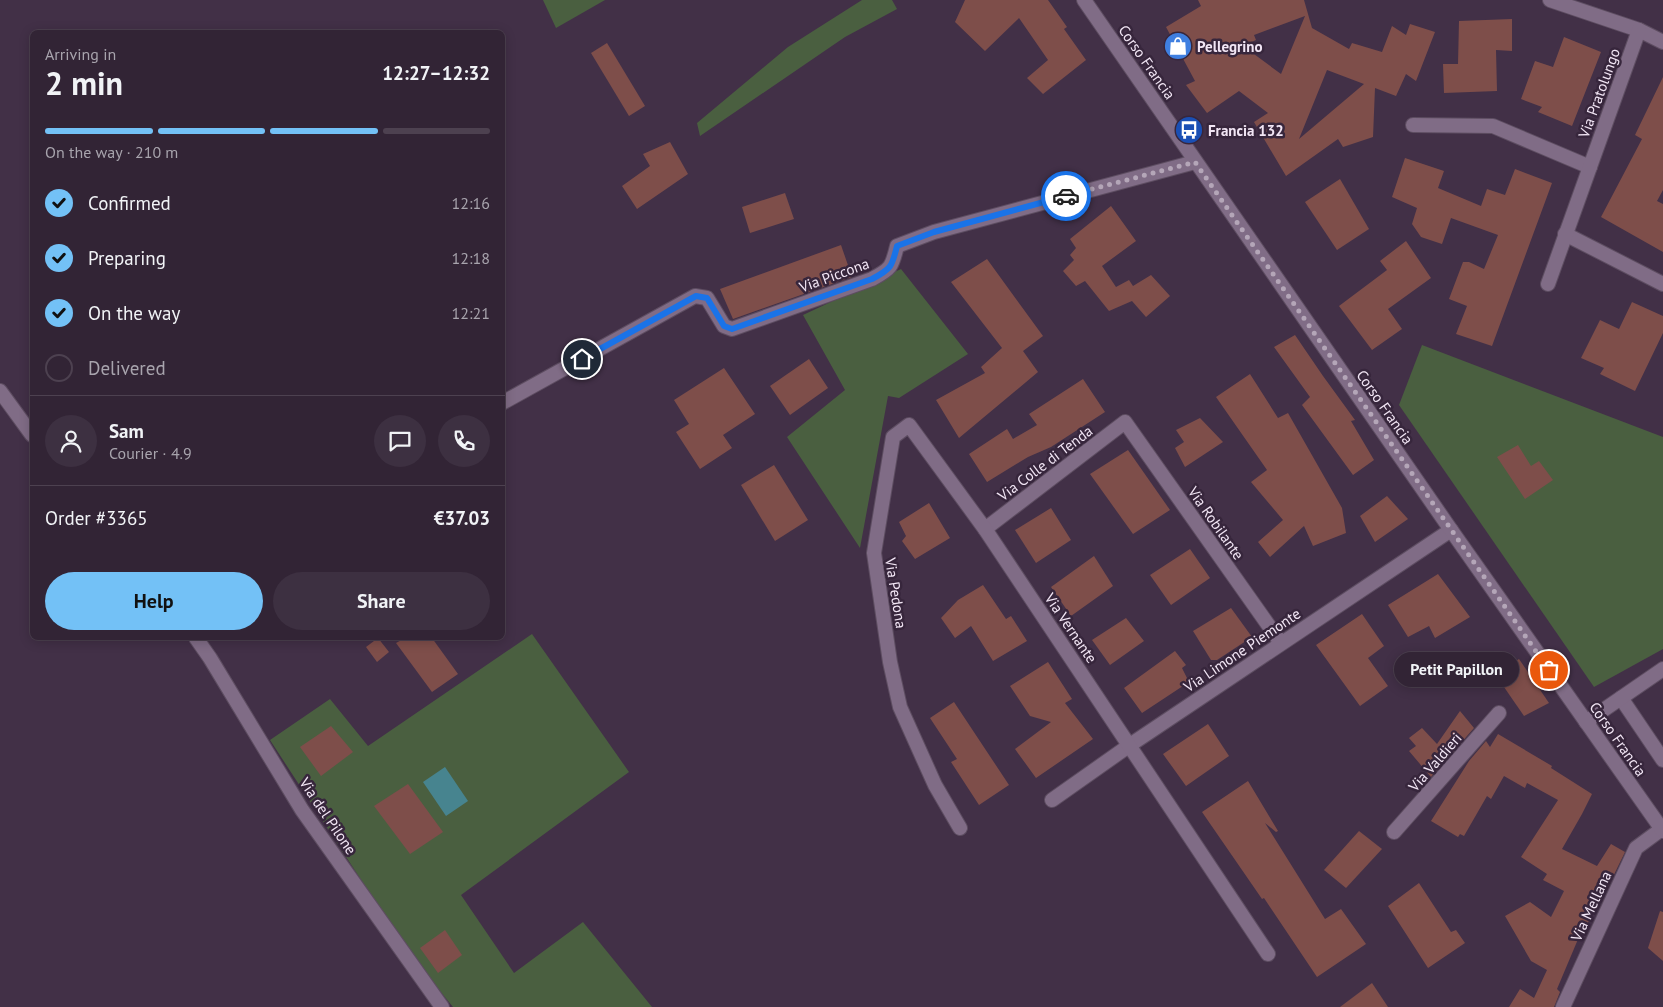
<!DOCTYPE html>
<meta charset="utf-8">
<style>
:root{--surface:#322435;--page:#3d3041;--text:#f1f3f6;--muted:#a8a4ad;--line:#4d4150;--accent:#73c1f6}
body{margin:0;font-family:"PT Sans",sans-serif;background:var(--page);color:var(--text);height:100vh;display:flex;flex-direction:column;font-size:19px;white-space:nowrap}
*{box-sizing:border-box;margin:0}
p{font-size:16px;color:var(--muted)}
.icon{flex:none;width:28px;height:28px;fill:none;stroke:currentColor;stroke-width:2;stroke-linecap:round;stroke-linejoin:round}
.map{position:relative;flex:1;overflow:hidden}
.side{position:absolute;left:30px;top:30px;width:475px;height:610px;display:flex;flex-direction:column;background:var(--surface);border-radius:8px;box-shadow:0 2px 12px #0003,0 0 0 1px var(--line)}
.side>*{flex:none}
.pin{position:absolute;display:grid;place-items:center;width:42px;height:42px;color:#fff;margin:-21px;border:2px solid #fff;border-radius:50%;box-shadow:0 1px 5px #0007}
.courier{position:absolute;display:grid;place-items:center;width:50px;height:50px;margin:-25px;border:4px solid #1a73e8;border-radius:50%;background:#fff;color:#222;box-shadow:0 1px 6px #0007}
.bubble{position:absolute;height:35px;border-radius:18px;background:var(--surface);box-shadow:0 2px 12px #0003,0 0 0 1px var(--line);font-size:16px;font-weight:700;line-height:35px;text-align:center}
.summary em{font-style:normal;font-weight:700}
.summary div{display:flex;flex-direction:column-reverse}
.summary{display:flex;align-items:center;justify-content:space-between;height:85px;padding:0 15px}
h1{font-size:32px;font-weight:700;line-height:38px}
.bar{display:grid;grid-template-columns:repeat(4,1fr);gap:8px 5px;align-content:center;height:60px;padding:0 15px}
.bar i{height:6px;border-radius:4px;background:var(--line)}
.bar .selected{background:var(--accent)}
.bar p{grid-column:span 4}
.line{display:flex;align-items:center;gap:12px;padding:0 15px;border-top:1px solid var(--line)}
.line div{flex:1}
.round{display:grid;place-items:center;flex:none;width:52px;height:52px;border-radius:26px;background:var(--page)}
ol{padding:0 15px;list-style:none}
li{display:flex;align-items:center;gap:15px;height:55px}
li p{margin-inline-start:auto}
li .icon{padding:5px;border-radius:50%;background:var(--accent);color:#111;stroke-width:4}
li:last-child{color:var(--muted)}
li i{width:28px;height:28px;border:2px solid var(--line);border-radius:50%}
.cta{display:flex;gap:10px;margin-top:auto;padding:10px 15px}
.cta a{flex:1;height:58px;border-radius:30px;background:var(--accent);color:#111;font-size:20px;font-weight:700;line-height:58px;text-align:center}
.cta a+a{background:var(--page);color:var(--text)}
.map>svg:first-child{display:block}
.green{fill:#4a5f40}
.water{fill:#47848f}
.building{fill:#7e4e4a;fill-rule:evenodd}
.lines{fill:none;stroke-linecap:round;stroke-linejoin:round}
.minor-casing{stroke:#5d4d61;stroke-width:16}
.secondary-casing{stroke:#5d4d61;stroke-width:16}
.minor{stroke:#806c86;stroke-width:14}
.secondary{stroke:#806c86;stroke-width:14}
.done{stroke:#b4a6b8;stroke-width:5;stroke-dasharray:0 9}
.route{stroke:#1a73e8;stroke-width:6}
.labels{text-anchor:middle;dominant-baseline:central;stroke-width:5;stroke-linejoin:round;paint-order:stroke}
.poi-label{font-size:15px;font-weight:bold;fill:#f2e6f5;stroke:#37263c;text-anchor:start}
.street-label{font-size:15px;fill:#f2e6f5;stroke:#37263c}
</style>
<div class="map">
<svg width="1663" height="1007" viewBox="0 0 1663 1007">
<rect width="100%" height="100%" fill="#423047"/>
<!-- green -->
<g class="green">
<path d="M543,0H605L556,28Z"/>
<path d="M862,0H892L897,9L845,37L700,136L697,123L788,47Z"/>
<path d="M901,269L968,354L899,398L888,396L860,548L787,437L845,390L803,315Z"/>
<path d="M1422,345L1663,437V649L1594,687L1399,405Z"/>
<path d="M532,634L629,772L461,895L514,973L583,922L652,1007H453L408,952L270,740L330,699L368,746Z"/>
</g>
<!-- water -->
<path class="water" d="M445,767L468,801L446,816L423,782Z"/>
<!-- building -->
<g class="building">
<path d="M965,0H1048L1067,27L1064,29L1086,60L1043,94L1027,78L1048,60L1019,18L985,51L955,22Z"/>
<path d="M1198,0H1304L1312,28L1349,49L1352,43L1382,52L1392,26L1406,35L1410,24L1435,32L1416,81L1406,74L1396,96L1375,88L1373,137L1343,147L1338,139L1286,176L1254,122L1268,113L1239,91L1207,113L1186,85L1195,81L1166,27L1201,6ZM1305,16L1281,74L1243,46L1256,40L1254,35ZM1327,70L1364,84L1299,139Z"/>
<path d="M1512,19V51L1496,50L1497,91L1444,93L1443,64H1458L1459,21Z"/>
<path d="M1564,37L1601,52L1572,126L1538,112L1542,107L1521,99L1535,61L1553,67Z"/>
<path d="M607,43L645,106L629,116L591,53Z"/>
<path d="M1663,77V190L1657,201L1663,204V252L1601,217L1642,139L1635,135Z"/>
<path d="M670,142L688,174L637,209L622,186L650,166L643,154Z"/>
<path d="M1405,158L1444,171L1438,188L1481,206L1487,189L1505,195L1515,169L1552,183L1492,346L1456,334L1467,306L1449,299L1463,262H1469L1484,269L1498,235L1451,218L1442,244L1421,237L1412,224L1417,208L1392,197Z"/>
<path d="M1340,179L1369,229L1337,250L1305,202Z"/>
<path d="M785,193L794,219L750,233L742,207Z"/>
<path d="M1111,206L1136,241L1102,266L1116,287L1129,280L1133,286L1151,275L1170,296L1146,317L1132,301L1109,311L1085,281L1076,286L1063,271L1074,260L1070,255L1076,248L1070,239Z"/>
<path d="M1406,241L1431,278L1388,309L1402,329L1372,350L1339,306L1387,270L1380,261Z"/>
<path d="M841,245L852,277L733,319L720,289Z"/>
<path d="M987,259L1043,336L1023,351L1038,372L959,438L936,400L985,373L981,367L1002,348L951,282Z"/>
<path d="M1632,302L1663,316V333L1635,391L1600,374L1604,368L1581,358L1600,320L1619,329Z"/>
<path d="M1295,335L1323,376L1355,420L1351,421L1374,460L1353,475L1302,405L1310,397L1274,347Z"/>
<path d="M809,359L828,388L790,415L770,386Z"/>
<path d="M724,368L755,414L723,435L732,448L700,469L676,432L689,424L674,400Z"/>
<path d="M1250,374L1278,418L1288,413L1342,508L1346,533L1313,546L1304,526L1270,557L1258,542L1283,520L1251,482L1267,470L1216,397Z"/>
<path d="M1083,379L1105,412L1051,447L1028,457L987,482L969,454L1007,429L1013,439L1037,425L1029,414Z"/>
<path d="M1200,418L1223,442L1185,467L1175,448L1184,442L1176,430Z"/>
<path d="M1518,445L1531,466L1539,461L1553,480L1525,499L1497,457Z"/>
<path d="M1128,450L1170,510L1133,534L1090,474Z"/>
<path d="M774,465L808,520L775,541L741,485Z"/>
<path d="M1387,496L1408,519L1375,542L1360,516Z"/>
<path d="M929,503L950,538L915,559L902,541L906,536L899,522Z"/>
<path d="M1051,508L1071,540L1036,563L1015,530Z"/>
<path d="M1190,549L1210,578L1171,605L1150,575Z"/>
<path d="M1094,556L1113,586L1071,616L1051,587Z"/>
<path d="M1438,574L1470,617L1435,638L1429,626L1408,637L1388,605Z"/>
<path d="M983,585L1006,619L1011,616L1027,641L993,661L971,626L955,638L941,618L958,600Z"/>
<path d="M1231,608L1252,637L1217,660H1211L1193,631Z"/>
<path d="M1362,614L1384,646L1368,658L1388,686L1360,706L1316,645Z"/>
<path d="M1126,618L1144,641L1110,665L1092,640Z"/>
<path d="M378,638L389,652L377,662L366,647Z"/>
<path d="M405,638H432L458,674L432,692L396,643Z"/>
<path d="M1175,651L1186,665L1182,668L1189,682L1142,713L1124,688Z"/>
<path d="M1519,659L1549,703L1524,716L1495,674Z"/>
<path d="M1048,662L1072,699L1065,703L1093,739L1036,778L1015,749L1051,722L1030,716L1010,686Z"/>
<path d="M954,702L1009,785L979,805L951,762L957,759L930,718Z"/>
<path d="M1460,711L1474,728L1431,777L1409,751L1416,746L1409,738L1422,728L1437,744Z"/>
<path d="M1208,724L1229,756L1186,786L1163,754Z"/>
<path d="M331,726L353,752L321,776L300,747Z"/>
<path d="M1498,734L1552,766L1551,768L1592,794L1582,814L1562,849L1597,866L1611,844L1625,852L1608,887L1586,926L1584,925L1557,989L1560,992L1554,1007H1509L1520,989L1534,998L1547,970L1531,961L1505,916L1530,902L1551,917L1564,891L1543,880L1547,874L1521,857L1558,800L1527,783L1525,788L1504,776L1491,799L1487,796L1464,836L1460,834L1458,837L1431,821L1469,761L1486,741L1490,747Z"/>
<path d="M1248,781L1278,831L1276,832L1265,823L1325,919L1341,909L1366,944L1317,977L1264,898L1262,899L1202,812Z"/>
<path d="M408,784L443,832L410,854L374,806Z"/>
<path d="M1359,831L1382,849L1346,888L1324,870Z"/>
<path d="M1419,883L1451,932L1456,930L1465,943L1428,968L1388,906Z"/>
<path d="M1660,911L1663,912V961L1648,948Z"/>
<path d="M445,930L462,955L438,973L420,948Z"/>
<path d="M1372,983L1388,1007H1340Z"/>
</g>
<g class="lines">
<defs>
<g id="minor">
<path d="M1550,0L1639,30L1663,42"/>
<path d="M1413,125L1493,126L1590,167"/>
<path d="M1565,234L1663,284"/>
<path d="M1548,284L1639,30"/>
<path d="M0,391L32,435"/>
<path d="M502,403L695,296L707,298L724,326L732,329L872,279C891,269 892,267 897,246L934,232L1195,162"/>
<path d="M985,529L1125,422L1281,643"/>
<path d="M196,638L210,658L302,810L442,1007"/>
<path d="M1621,698L1663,760"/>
<path d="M1586,722L1663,669"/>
<path d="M1052,800L1130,745L1451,530"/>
<path d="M960,828L935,785L900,707L890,662L874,553L893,437L909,425L985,529L1268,954"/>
<path d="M1394,832L1499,713"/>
<path d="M1563,1007L1636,848L1663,828"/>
</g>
<path id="secondary" d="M1084,0L1451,530L1663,831"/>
</defs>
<!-- minor casing -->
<use href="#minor" class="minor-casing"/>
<!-- secondary casing -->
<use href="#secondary" class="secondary-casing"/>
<!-- minor -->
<use href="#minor" class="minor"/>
<!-- secondary -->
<use href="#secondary" class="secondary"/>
</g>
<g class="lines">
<!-- done -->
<path class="done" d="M1066,196L1195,162L1549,670"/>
<!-- route -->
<path class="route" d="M582,359L696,296L707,298L724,326L732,329L872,279C891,269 892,267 897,246L934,232L1066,196"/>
</g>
<!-- icons -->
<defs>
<symbol id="shop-disc" viewBox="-11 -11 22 22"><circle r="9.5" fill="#3f7fe0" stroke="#37263c"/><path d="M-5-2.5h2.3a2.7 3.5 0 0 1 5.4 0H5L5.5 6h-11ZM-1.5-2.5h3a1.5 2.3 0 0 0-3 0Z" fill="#fff"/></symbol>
<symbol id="bus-disc" viewBox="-11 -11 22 22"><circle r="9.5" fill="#1a4fb4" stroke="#37263c"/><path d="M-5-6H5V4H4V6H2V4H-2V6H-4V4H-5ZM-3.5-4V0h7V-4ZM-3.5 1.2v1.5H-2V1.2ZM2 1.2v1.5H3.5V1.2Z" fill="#fff"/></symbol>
</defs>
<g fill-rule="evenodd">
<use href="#shop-disc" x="1162" y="30" width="32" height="32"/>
<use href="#bus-disc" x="1173" y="114" width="32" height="32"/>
</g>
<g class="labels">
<!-- poi labels -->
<g class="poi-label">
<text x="1197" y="46">Pellegrino</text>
<text x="1208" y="130">Francia 132</text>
</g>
<!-- street labels -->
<g class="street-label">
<text transform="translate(1147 62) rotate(55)">Corso Francia</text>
<text transform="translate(1599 93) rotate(-70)">Via Pratolungo</text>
<text transform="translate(834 275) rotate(-20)">Via Piccona</text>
<text transform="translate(1385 407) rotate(55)">Corso Francia</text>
<text transform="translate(1045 463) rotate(-37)">Via Colle di Tenda</text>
<text transform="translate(1216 523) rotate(55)">Via Robilante</text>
<text transform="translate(896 593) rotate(81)">Via Pedona</text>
<text transform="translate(1071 628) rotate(56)">Via Vernante</text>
<text transform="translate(1242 650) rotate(-34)">Via Limone Piemonte</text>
<text transform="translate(1618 739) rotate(55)">Corso Francia</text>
<text transform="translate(1435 762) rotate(-49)">Via Valdieri</text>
<text transform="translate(328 816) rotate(56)">Via del Pilone</text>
<text transform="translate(1591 906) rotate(-65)">Via Mellana</text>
</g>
</g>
</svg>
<div class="pin" style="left:1549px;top:670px;background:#ea580c"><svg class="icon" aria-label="bag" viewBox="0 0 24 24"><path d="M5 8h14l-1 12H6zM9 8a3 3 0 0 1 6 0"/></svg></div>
<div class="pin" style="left:582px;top:359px;background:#1f2937"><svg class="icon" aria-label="home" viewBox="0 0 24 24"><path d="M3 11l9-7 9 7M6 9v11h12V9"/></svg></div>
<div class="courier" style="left:1066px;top:196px"><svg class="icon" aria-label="car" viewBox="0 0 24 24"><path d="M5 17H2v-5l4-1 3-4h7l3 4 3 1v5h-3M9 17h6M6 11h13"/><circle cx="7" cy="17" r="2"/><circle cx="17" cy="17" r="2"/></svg></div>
<div class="bubble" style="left:1394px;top:652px;width:125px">Petit Papillon</div>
<section class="side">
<div class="summary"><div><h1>2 min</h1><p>Arriving in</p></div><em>12:27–12:32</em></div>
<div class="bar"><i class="selected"></i><i class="selected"></i><i class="selected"></i><i></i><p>On the way · 210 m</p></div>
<ol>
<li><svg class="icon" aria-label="check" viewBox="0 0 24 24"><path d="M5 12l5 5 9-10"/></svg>Confirmed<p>12:16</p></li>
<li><svg class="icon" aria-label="check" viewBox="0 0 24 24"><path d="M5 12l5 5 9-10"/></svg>Preparing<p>12:18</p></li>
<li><svg class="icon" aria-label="check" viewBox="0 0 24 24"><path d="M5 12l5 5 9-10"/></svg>On the way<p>12:21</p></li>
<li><i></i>Delivered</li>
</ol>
<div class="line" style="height:90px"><a class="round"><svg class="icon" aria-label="person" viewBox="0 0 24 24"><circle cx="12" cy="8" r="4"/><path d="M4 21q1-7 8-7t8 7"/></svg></a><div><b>Sam</b><p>Courier · 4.9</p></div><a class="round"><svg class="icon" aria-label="chat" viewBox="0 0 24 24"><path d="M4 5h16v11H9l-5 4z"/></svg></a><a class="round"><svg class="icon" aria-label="phone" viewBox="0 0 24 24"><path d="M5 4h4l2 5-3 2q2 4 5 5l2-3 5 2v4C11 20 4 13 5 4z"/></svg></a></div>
<div class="line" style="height:65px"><div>Order #3365</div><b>€37.03</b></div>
<div class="cta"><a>Help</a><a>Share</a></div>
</section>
</div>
